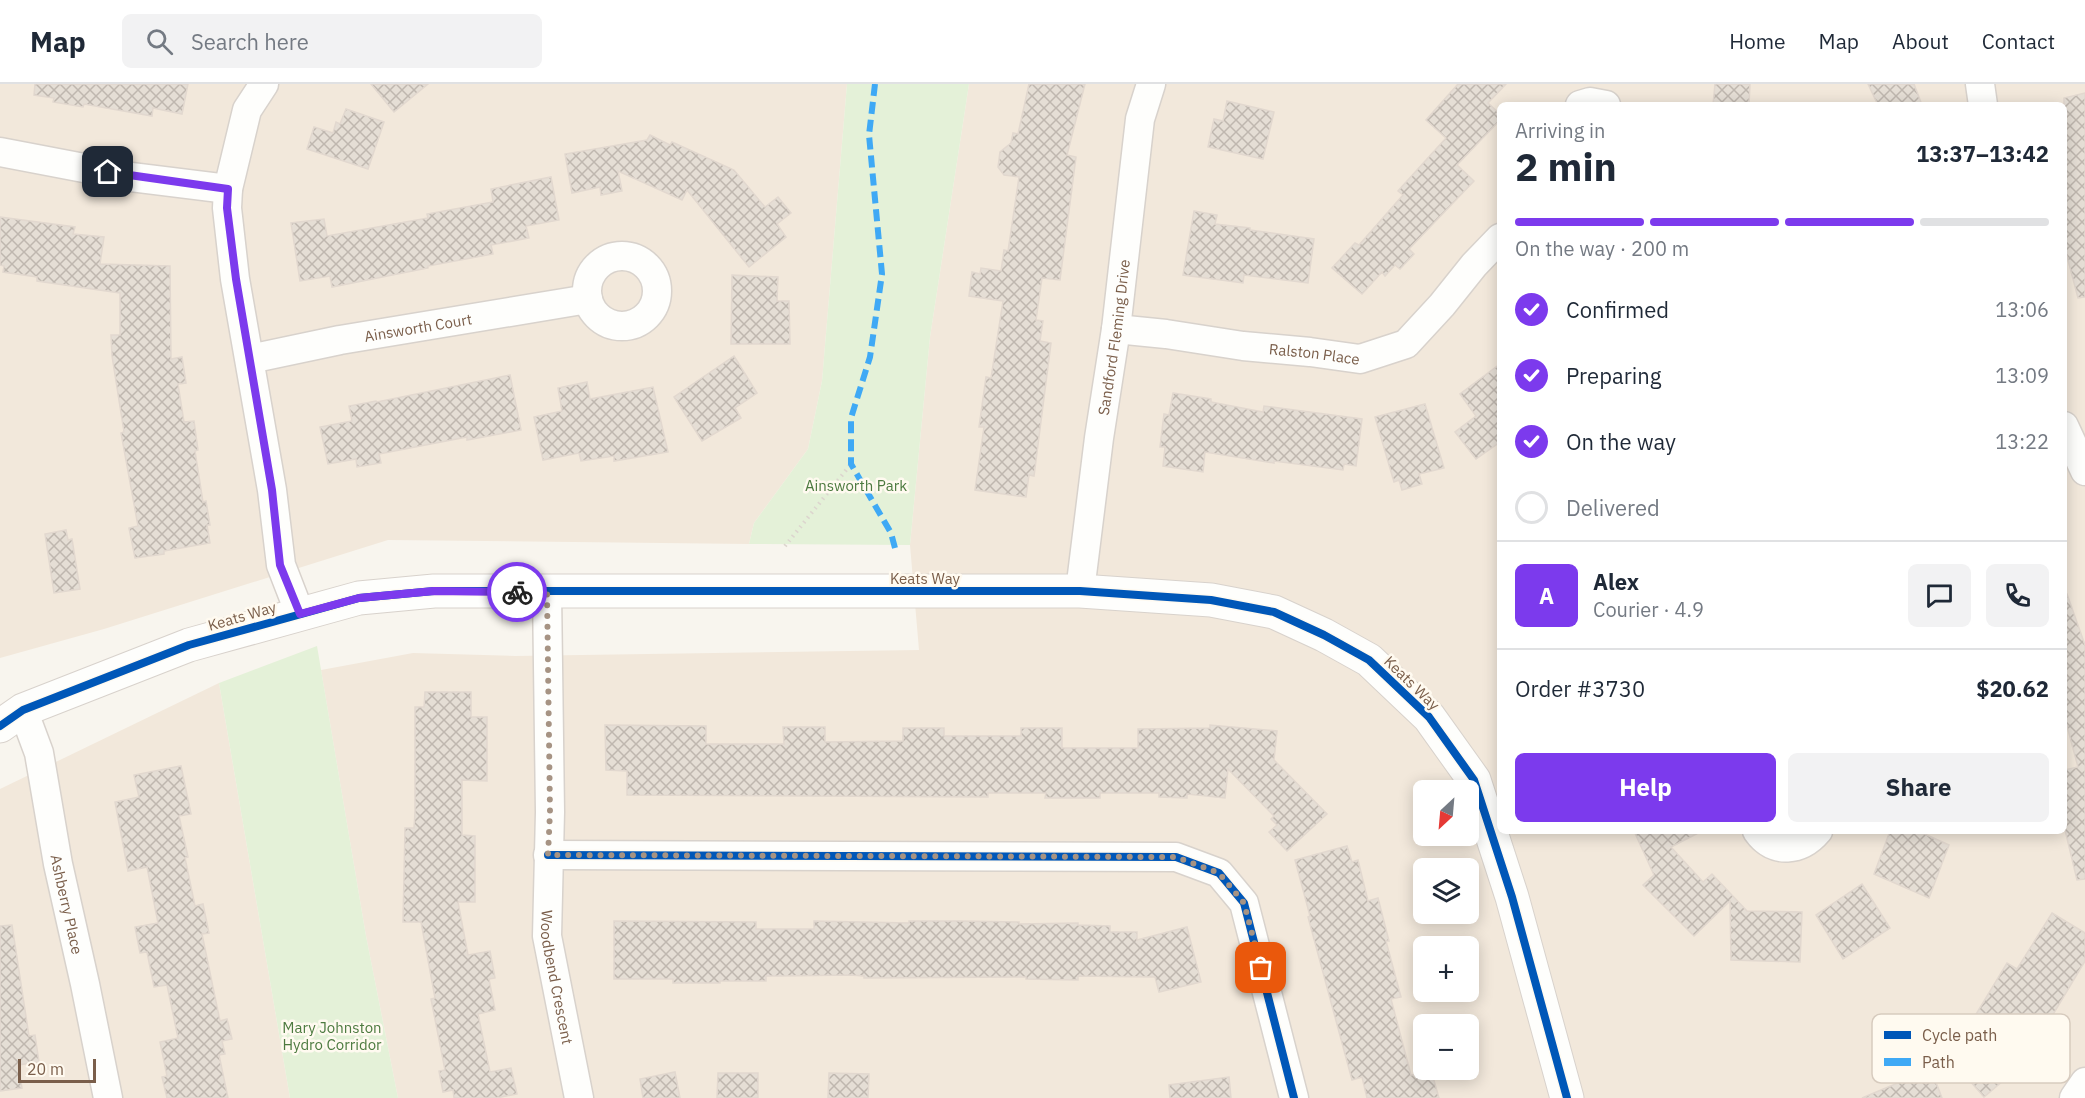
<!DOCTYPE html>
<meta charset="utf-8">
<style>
:root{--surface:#fff;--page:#f2f2f3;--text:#1f2937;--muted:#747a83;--line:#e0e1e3;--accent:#7c3aed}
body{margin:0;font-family:"IBM Plex Sans",sans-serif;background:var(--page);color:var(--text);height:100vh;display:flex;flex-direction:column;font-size:22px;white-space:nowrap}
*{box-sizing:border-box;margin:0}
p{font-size:20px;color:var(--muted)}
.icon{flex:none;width:33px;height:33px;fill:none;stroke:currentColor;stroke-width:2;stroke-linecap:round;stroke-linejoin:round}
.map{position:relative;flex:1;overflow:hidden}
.drawer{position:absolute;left:1497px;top:18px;width:570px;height:732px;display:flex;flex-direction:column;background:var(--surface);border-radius:9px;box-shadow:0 3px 15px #0003}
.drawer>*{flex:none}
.needle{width:39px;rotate:206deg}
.controls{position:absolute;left:1413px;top:696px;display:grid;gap:12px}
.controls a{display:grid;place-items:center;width:66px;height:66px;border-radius:9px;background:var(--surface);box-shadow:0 3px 15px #0003;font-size:30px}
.scale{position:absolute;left:18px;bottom:15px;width:78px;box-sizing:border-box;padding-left:6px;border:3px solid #7a5e4a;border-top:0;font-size:16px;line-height:21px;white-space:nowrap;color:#7a5e4a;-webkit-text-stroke:4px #fffaf0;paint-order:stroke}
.pin{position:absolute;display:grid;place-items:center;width:51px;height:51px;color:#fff;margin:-26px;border-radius:12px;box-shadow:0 3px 9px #0006}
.courier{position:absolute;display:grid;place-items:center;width:60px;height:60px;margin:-30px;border:4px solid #7c3aed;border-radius:50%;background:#fff;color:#222;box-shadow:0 2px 8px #0007}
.head em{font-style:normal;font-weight:800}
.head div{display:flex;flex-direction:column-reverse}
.head{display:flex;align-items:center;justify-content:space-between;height:102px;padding:0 18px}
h1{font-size:39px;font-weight:800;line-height:45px}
.bar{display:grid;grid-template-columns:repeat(4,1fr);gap:9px 6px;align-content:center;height:72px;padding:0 18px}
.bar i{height:8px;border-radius:4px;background:var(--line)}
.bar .current{background:var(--accent)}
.bar p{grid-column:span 4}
.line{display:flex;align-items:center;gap:15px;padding:0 18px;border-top:2px solid var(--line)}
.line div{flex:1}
.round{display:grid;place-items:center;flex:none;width:63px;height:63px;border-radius:9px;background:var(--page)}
ol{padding:0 18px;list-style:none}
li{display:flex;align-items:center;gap:18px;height:66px}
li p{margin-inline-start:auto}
li .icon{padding:6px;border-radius:50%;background:var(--accent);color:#fff;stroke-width:4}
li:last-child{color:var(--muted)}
li i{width:33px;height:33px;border:3px solid var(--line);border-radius:50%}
.primary-button{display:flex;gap:12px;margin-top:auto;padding:12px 18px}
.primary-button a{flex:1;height:69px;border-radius:9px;background:var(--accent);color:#fff;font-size:24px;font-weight:800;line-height:69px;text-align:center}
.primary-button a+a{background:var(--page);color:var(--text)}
header{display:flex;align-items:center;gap:36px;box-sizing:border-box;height:84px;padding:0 30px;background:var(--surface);border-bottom:2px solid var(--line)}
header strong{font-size:28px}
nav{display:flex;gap:33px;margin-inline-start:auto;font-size:21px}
.search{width:420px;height:54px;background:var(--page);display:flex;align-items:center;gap:15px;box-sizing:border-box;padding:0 21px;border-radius:9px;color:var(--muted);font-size:22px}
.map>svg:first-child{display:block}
.residential{fill:#f2e8db;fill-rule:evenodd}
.green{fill:#e4f1d8}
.building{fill:url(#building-cross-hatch);stroke:#e2d8cf;stroke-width:1.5}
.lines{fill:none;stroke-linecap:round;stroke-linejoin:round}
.minor-casing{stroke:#d8d2cc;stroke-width:31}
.tertiary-casing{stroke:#d8d2cc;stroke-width:35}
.path{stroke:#dcd5ce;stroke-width:4;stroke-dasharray:1.5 4.5;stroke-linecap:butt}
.minor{stroke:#fefefc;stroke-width:28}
.tertiary{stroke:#fefefc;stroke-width:33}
.quiet{stroke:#3fa9f5;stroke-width:6;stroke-dasharray:12 6;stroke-linecap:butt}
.cycleway-casing{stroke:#fffaf0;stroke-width:11}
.cycleway{stroke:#0057b8;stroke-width:8}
.done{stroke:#a69383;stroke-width:6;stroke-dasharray:0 10.8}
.route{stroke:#7c3aed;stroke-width:8}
.labels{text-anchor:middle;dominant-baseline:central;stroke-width:5;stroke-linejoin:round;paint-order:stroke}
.street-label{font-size:15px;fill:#7a5e4a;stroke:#fffaf0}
.park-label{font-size:15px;fill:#4c7a3f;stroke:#fffaf0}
.key{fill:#fffaf0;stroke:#d7cbbe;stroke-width:1.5}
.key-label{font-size:16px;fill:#7a5e4a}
</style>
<header>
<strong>Map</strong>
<div class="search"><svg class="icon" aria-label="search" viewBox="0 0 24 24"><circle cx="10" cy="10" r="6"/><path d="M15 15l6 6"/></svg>Search here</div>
<nav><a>Home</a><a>Map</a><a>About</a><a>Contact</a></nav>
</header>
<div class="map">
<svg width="2085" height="1014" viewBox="0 0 2085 1014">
<defs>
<pattern id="building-cross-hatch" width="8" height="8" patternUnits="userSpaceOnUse" patternTransform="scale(1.5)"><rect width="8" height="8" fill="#e5ded5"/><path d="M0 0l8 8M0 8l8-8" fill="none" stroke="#bfb7af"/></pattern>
</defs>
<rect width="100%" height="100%" fill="#f8f5ee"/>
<!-- residential -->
<g class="residential">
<path d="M0,0H847L822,297L808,365L754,439L749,460L388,456L104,545L0,574Z"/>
<path d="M969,0H2085V1014H398L366,852L321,586L413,569L515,572L919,566L910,461L930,253ZM1500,21H2064V747H1500ZM1424,706H1468V752H1424ZM1424,784H1468V830H1424ZM1424,862H1468V908H1424ZM1424,940H1468V986H1424Z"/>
<path d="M219,599L290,1014H0V705Z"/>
</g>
<!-- green -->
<g class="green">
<path d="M847,0H969L930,253L910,461L749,460L754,439L808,365L822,297Z"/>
<path d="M317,562L366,852L398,1014H290L219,599Z"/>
</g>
<!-- building -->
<g class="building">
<path d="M35,0H188L182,30L153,24L152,32L84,20L83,23L53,18L54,14L34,11Z"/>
<path d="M371,0H428L394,28Z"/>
<path d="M1029,0H1085L1067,71L1076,73L1060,196L1042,194L1036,236L1043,237L1040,257L1051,259L1034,392L1029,391L1026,413L975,406L984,343H979L986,293L991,294L1003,217L969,212L972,188L980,190L981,184L1001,187L1004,166L1008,167L1019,93L1004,91L998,83L1000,68L1011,59L1013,49L1018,50Z"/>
<path d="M1458,0H1506L1488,19L1500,30V36L1457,81L1474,97L1409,165L1414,170L1400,185L1395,181L1385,192L1382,188L1362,210L1332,184L1355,159L1359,161L1403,111L1398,107L1446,54L1426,36Z"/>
<path d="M1715,0H1750L1749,21H1713Z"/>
<path d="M1868,0H1914L1922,21H1878Z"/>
<path d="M2085,9V213L2078,214L2064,161V14Z"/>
<path d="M1227,17L1274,28L1263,75L1208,63L1214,35L1223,37Z"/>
<path d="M346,25L384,38L368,85L307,65L314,43L333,49L336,38L340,40Z"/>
<path d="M650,51L670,61L672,58L734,86L765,123L778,113L791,129L777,140L786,153L749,183L687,106L682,116L618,87L622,107L601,111L600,103L572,109L565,70L647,56Z"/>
<path d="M551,93L559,136L526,142L529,154L491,161L493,170L428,182V184L332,203L330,192L300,197L291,139L324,135L327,152L428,134L427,130L493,118L491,105Z"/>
<path d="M1194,127L1217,131L1215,140L1250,144V146L1314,155L1308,199L1244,191L1243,199L1183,191Z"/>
<path d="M0,133L75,143L73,150L104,153L100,180L170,182L171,275L182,273L186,299L178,300L184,338L194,337L198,366L195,367L203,418L206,417L210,441H207L210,459L164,467V470L135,474L129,444L138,442L121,349L124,348L112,272L111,251H120V209L37,197V193L3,188L4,182L0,181Z"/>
<path d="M732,191L778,193L777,217H789L790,260H731Z"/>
<path d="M734,272L757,309L735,324L741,334L702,357L674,313Z"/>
<path d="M1500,280V358L1476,375L1455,348L1476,332L1460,310Z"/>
<path d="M510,291L521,346L467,356V353L379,370L381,379L357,383L356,375L328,380L320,343L352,337L349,322L376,317L377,318Z"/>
<path d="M587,298L590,315L653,303L668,368L614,377V372L581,377L579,369L543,376L534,333L562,327L558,304Z"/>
<path d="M1173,309L1211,315V318L1263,328L1264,322L1362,335L1356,382L1344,380L1343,386L1274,377V379L1205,368L1203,388L1163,382L1165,363H1160L1164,330L1169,331Z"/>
<path d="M1425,320L1444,384L1419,390L1422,400L1402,406L1399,396L1394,398L1375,333Z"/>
<path d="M66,446L68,456L72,455L80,505L54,509L45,450Z"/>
<path d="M2067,510L2085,561V795L2077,796L2064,742V686L2078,683L2064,631V511Z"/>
<path d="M425,608H471V633H487V697L462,696V751L475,752V818H458L468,871L490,867L495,894L489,895L495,926L478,930L490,988L511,984L517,1010L496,1014H454L453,1006L443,1008L439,987L445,986L431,915L435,914L421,838H403L405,744H414L415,728V623H424Z"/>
<path d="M605,641L706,642V660H784L783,643H825V658L903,657V644H944V652H1021V644H1062V664H1138V645L1210,644V641L1277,647L1274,676L1327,730L1287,767L1269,748L1277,741L1271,735L1274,732L1228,685L1225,714L1187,710V714L1159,713V709H1100V714H1045L1046,709H988V713L627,711V687L606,686Z"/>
<path d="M181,682L191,730L179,732L188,773L185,774L195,822L203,820L209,849L202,850L220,937L227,935L232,955L222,957L225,970L219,971L228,1014H167L162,993L167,992L160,958L178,954L167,901L154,903L147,868L140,869L135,843L158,839L147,783L128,787L115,718L139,713L134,691Z"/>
<path d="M1634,747H1702L1671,763L1703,798L1712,790L1747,827L1802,828L1800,878L1731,876L1730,817L1694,852L1643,801L1654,791Z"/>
<path d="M1890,747H1918L1949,761L1929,814L1874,790Z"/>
<path d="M1347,762L1352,778L1358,776L1368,817L1378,814L1389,857H1386L1401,913L1391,915L1411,991L1431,986L1439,1014H1367L1362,993L1352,996L1308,833L1310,832L1295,776Z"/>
<path d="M1862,800L1890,844L1843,875L1816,831Z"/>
<path d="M2052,829L2085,849V877L2024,979L1984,1013L1947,971L1975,948L1967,940L1975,932L2007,879L2017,885Z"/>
<path d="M614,837L756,838V845H814V837L909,839V837H959L1019,838V840L1078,839V841L1110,842V848H1137V856L1187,843L1201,898L1159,908L1155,893L1078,892V896L1026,895V893L864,894V892L850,891L780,892H766V897H720V899H673V895H614Z"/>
<path d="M12,841L29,952L35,951L39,978L18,981L22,1004L0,1007V842Z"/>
<path d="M1931,985L1942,1014H1862Z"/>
<path d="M675,988L680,1014H643L640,995Z"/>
<path d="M718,989H758V1014H717Z"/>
<path d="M829,989L869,990L868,1014H828Z"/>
<path d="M1229,993L1231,1014H1170L1169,1001Z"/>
</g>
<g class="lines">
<defs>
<g id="minor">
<path d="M264,0L247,26L228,105L227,124L235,195L272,406L281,481L300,530"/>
<path d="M1980,0L1983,21"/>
<path d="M1580,21L1590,18L1606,21"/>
<path d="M0,68L131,93L228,105"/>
<circle cx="622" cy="207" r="35"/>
<path id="s1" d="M1116,245L1166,250L1243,262L1310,268L1360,275L1406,260L1442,221L1474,181L1500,154"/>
<path id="s2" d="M250,275L340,256L588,215"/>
<path d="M2064,342L2085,387"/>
<path id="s3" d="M1080,507L1099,354L1116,245L1140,35L1151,0"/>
<path id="s4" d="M547,508L550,728L547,852L579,1014"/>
<path id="s5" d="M23,626L39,669L58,780L85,900L108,1014"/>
<path d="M1757,747C1774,771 1801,767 1818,747"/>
<path d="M548,771L1176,773L1219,789L1244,819L1294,1014"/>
<path d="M2074,1014L2085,998"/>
</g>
<path id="tertiary" d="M0,642L23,626L189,561L359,514L434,507H1080L1211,516L1274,528L1324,551L1369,576L1429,633L1474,696L1512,813L1567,1014"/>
</defs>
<!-- minor casing -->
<use href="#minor" class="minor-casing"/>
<!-- tertiary casing -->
<use href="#tertiary" class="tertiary-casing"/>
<!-- path -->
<path class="path" d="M785,462L851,380"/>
<!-- minor -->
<use href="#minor" class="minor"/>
<!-- tertiary -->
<use href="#tertiary" class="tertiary"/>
<!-- quiet -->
<path class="quiet" d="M875,0L869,51L882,190L870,273L851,334V380L891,449L895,464"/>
<defs>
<g id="cycleway">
<path d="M0,642L23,626L189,561L359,514L434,507H1080L1211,516L1274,528L1324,551L1369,576L1429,633L1474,696L1512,813L1567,1014"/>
<path d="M548,771L1176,773L1219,789L1244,819L1294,1014"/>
</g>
</defs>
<!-- cycleway casing -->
<use href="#cycleway" class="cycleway-casing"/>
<!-- cycleway -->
<use href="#cycleway" class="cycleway"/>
</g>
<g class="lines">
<!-- done -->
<path class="done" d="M517,508H547L550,728L548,771L1176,773L1219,789L1244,819L1261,884"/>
<!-- route -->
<path class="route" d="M108,88L228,105L227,124L236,195L272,406L280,481L300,530L359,514L434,507L517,508"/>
</g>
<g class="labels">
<!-- street labels -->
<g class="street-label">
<text stroke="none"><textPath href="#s2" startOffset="171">Ainsworth Court</textPath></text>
<text stroke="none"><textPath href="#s3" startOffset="256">Sandford Fleming Drive</textPath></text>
<text stroke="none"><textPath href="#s1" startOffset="200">Ralston Place</textPath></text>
<text x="925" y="494">Keats Way</text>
<text transform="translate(242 532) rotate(-16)">Keats Way</text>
<text transform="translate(1412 599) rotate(44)">Keats Way</text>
<text stroke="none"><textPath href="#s5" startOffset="200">Ashberry Place</textPath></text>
<text stroke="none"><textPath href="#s4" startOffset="386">Woodbend Crescent</textPath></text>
</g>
<!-- park labels -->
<g class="park-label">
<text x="856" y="401">Ainsworth Park</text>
<text x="332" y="943">Mary Johnston<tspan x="332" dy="17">Hydro Corridor</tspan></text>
</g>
</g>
<!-- legend -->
<rect x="1872" y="930" width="198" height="69" rx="9" class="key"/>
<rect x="1884" y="947" width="27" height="8" fill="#0057b8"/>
<rect x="1884" y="974" width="27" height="8" fill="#3fa9f5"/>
<g class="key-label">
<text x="1922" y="957">Cycle path</text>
<text x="1922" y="984">Path</text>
</g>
</svg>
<div class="controls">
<a><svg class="needle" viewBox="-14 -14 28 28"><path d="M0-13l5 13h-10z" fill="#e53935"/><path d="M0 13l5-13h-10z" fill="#747a83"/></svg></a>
<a><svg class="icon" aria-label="layers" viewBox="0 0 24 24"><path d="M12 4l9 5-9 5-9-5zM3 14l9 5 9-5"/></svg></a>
<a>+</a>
<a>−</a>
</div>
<div class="scale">20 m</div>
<div class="pin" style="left:1261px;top:884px;background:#ea580c"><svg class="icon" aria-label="bag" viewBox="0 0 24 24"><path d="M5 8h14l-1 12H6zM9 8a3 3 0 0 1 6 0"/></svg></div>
<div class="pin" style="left:108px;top:88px;background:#1f2937"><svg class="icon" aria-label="home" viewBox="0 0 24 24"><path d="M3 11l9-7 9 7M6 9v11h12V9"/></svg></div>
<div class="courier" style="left:517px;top:508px"><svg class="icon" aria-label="bike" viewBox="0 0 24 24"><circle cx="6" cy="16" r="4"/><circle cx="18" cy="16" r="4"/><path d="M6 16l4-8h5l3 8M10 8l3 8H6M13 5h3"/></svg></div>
<section class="drawer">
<div class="head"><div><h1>2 min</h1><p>Arriving in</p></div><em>13:37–13:42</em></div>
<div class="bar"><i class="current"></i><i class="current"></i><i class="current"></i><i></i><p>On the way · 200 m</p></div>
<ol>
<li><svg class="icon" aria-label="check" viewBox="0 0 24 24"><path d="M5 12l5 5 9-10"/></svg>Confirmed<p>13:06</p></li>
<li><svg class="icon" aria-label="check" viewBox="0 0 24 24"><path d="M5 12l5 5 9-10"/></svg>Preparing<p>13:09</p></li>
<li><svg class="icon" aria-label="check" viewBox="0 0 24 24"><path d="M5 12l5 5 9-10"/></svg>On the way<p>13:22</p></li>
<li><i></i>Delivered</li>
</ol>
<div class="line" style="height:108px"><b class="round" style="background:var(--accent);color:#fff">A</b><div><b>Alex</b><p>Courier · 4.9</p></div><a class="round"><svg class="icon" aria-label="chat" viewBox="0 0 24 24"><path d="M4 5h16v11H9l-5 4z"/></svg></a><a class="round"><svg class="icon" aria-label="phone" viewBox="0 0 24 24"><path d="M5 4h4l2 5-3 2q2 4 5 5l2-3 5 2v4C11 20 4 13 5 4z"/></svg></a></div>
<div class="line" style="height:78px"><div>Order #3730</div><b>$20.62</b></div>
<div class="primary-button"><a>Help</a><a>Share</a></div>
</section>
</div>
